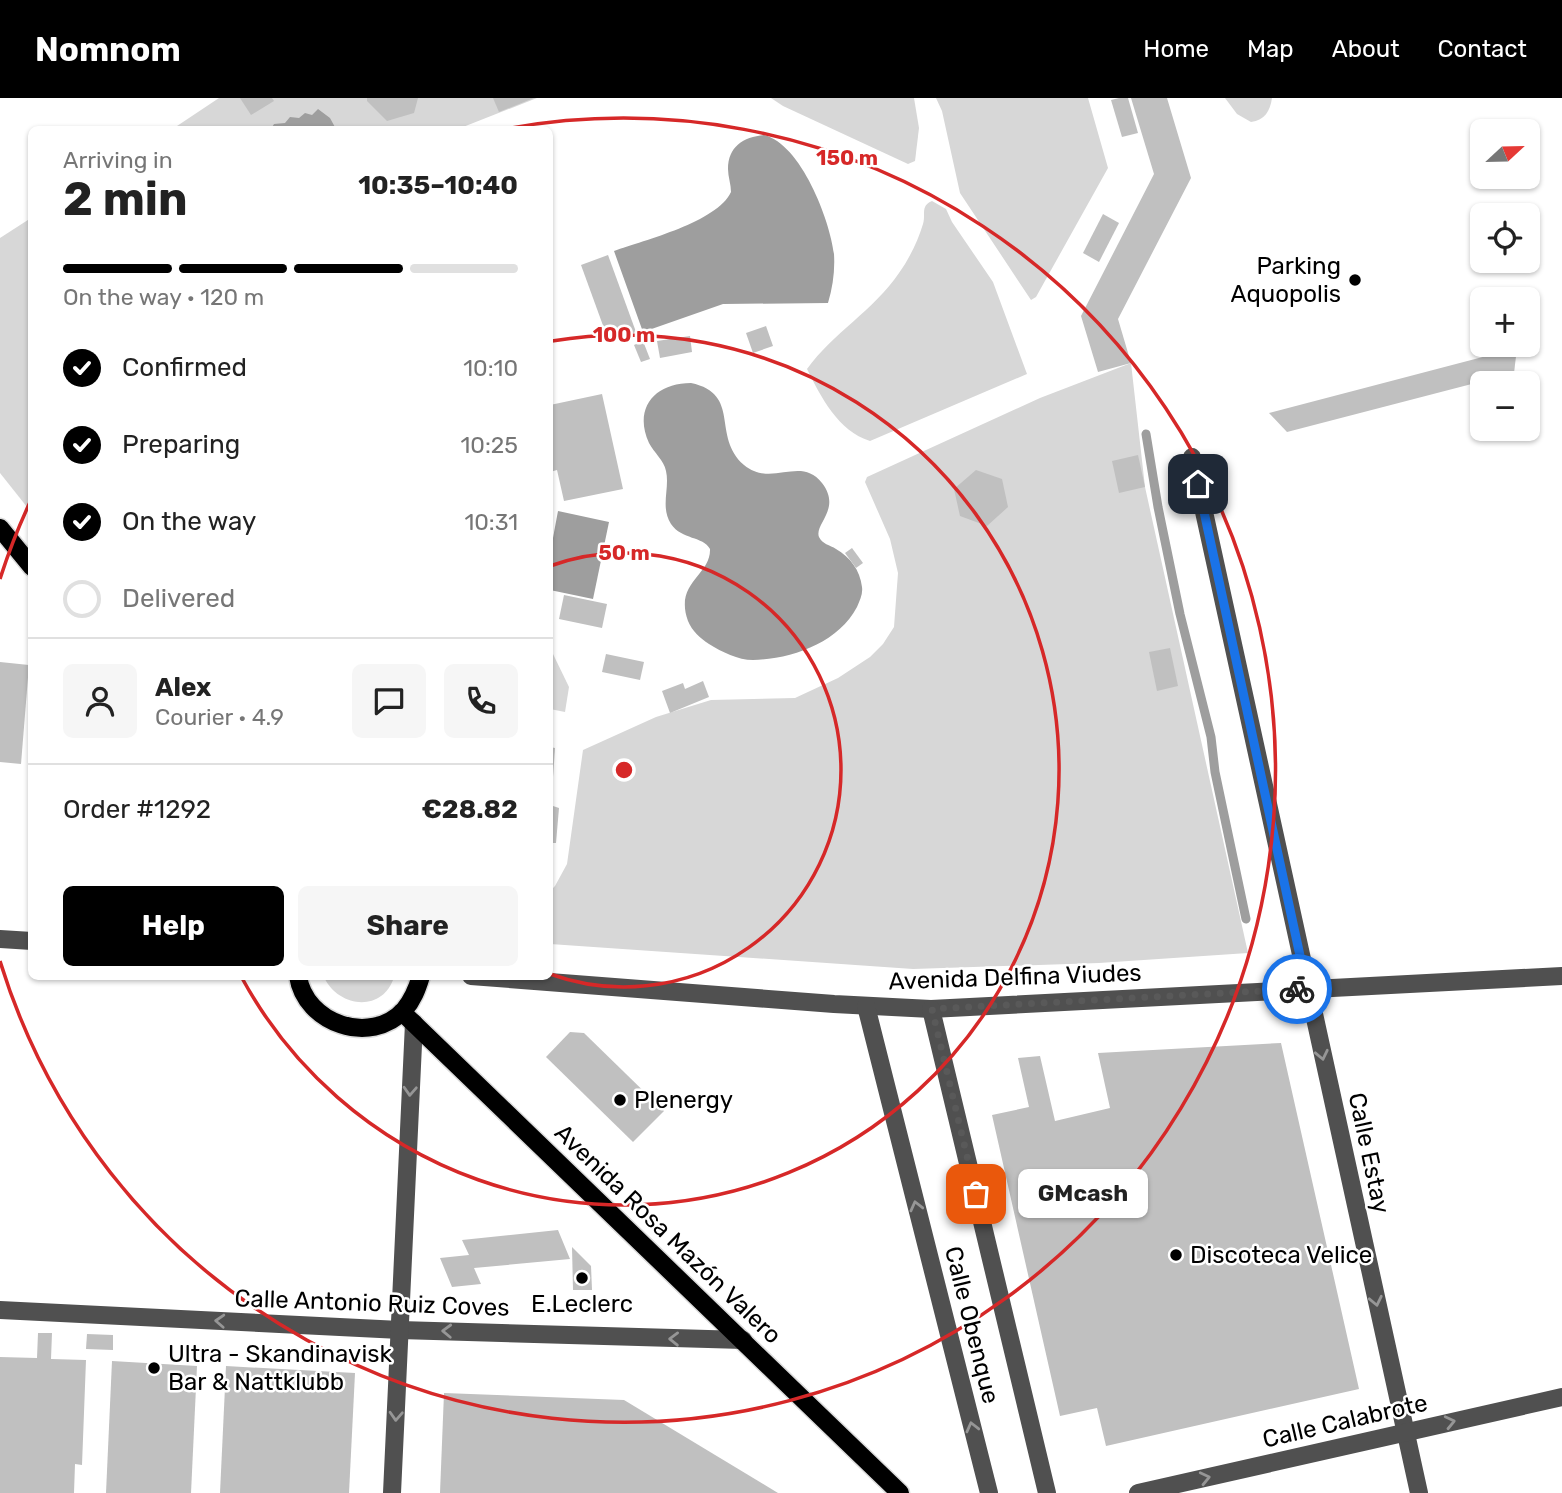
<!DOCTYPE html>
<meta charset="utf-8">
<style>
:root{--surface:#fff;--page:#f6f6f6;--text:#222;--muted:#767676;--line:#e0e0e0;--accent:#000}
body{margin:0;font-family:Rubik,sans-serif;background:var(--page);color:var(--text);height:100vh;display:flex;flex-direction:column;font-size:26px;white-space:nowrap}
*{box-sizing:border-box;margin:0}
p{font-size:23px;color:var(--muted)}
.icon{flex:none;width:38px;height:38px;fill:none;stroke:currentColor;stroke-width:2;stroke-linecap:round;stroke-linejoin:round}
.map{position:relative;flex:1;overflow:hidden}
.sheet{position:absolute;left:28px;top:28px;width:525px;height:854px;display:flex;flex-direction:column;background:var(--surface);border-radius:10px;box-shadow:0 2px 5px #0004}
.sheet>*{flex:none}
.needle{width:46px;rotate:68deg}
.buttons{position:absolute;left:1470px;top:21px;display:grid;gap:14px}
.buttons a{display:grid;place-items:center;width:70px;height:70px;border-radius:10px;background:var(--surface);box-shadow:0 2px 5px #0004;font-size:35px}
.pin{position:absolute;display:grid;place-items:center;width:60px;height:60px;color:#fff;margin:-30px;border-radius:14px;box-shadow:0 4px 10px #0006}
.courier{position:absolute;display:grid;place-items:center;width:70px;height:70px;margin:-35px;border:5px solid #1a73e8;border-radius:50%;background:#fff;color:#222;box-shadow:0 2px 9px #0007}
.bubble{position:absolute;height:49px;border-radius:10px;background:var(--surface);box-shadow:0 2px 5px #0004;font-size:23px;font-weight:700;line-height:49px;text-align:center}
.overview em{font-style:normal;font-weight:700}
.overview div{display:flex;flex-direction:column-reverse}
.overview{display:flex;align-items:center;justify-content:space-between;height:119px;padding:0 35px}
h1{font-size:46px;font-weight:700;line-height:52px}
.bar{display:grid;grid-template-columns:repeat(4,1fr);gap:10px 7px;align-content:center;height:84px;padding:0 35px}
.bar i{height:9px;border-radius:5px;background:var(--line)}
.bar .active{background:var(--accent)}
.bar p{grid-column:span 4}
.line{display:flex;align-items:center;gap:18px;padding:0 35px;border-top:2px solid var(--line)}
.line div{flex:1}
.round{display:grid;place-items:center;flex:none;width:74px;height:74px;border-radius:10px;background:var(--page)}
ol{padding:0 35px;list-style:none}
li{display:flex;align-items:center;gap:21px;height:77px}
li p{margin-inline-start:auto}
li .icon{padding:7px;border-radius:50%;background:var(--accent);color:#fff;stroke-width:4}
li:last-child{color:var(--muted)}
li i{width:38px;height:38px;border:4px solid var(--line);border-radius:50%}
.action{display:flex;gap:14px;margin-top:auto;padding:14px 35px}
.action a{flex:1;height:80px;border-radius:10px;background:var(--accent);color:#fff;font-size:28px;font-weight:700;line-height:80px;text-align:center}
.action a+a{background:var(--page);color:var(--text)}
header{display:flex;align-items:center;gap:42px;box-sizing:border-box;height:98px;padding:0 35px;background:var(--accent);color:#fff}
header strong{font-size:33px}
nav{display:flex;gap:38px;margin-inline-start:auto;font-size:24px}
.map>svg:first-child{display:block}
.green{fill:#d7d7d7}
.water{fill:#9e9e9e}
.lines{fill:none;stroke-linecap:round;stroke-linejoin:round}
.stream{stroke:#9e9e9e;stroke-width:9}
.building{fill:#c0c0c0}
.major-casing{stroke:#dbdbdb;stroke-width:21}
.minor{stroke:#505050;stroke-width:18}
.major{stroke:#000;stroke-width:18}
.oneway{stroke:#969696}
.done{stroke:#595959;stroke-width:7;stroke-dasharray:0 12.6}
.route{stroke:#1a73e8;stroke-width:9}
.ring{fill:none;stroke:#d62828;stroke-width:3.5}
.poi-dot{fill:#000;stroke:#fff;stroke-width:2.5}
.labels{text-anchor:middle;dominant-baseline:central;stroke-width:5;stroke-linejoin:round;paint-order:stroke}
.poi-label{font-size:24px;fill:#000;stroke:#fff;text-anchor:start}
.street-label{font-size:24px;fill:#000;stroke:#fff}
.centre{fill:#d62828;stroke:#fff;stroke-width:3.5}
.ring-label{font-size:21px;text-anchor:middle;font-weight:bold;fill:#d62828;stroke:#fff;stroke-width:5;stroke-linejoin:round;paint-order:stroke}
</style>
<header>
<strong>Nomnom</strong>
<nav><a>Home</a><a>Map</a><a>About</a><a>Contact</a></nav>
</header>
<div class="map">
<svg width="1562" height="1395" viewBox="0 0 1562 1395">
<rect width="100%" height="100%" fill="#fff"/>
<!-- green -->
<g class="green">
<path d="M219,0H537L458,31L171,32Z"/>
<path d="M771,0H914L919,30L915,63L908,66L783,8Z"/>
<path d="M936,0H1088L1108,70L1036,199L1031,202L960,95L942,13Z"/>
<path d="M1225,0H1272C1270,13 1265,22 1251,24L1237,16Z"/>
<path d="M932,103L946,111L952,124L993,184L1027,276L870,343C838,333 821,299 807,271C833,235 874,212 899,175C909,161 918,143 923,126C926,116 920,108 932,103Z"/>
<path d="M31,120V414L0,375V140Z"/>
<path d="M1131,265L1145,389L1248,855L1099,865L913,871L550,846V793L555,788L567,766L583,652L656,619L711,602L795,600L838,580L870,559L883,546L894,529L898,475L890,441L865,384L867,379L1040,300Z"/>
<path d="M550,555L553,556L569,589L565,614L550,611Z"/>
<path d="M324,879V878L394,879C383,915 338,910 324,879Z"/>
</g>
<!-- water -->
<g class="water">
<path d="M318,11L330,20L336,31H271L274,26L285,25L290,19L299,20L305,15L312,17Z"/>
<path d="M764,37C801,46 830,122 834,156C835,172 833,189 828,205L723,206L643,234L614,153C645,142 717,124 731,94C731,86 728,79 728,71C728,49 743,39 764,37Z"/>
<path d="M691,285C742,296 711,338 744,367C772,390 800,357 822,385C842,411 814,426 819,439C822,446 830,447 836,451C850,459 860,472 862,489C863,496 860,502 857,509C838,545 792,561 753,562C738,562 722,554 709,546C700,540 692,533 688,523C674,484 711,478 710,451C703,438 682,442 671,426C660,409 670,390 666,373C664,362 654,355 649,345C633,310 655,285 691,285Z"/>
<path d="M558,413L609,424L593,501L550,492V456Z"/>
</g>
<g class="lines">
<!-- stream -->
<path class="stream" d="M1146,336L1158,409L1180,516L1211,639L1215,674L1246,821"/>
</g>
<!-- building -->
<g class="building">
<path d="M240,0H272L274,3L251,17Z"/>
<path d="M367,0H418L414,15L387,23L367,3Z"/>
<path d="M493,0H534L499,14Z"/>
<path d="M1119,0H1128L1138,35L1122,39L1111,2Z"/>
<path d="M1131,0H1167L1191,80L1118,221L1131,265L1098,274L1081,218L1154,76Z"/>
<path d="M1103,116L1119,125L1099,164L1083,155Z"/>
<path d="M608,157L636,234L609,244L581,167Z"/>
<path d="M766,228L773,248L753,255L746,235Z"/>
<path d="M690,238L692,254L660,260L657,243Z"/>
<path d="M643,243L650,261L641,264L634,247Z"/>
<path d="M1517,250L1514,275L1287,334L1269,315Z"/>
<path d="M602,296L623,391L564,403L557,372L550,374V307Z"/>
<path d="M1138,357L1145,389L1119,395L1112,363Z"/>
<path d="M976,372L1002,381L1008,409L987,428L960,418L954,391Z"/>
<path d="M852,450L863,465L856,470L845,455Z"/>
<path d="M564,497L607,506L602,530L559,521Z"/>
<path d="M1170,550L1178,588L1157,593L1149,554Z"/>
<path d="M606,556L644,564L640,582L602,574Z"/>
<path d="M0,564L29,567L21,666L0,664Z"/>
<path d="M703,583L709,599L670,615L662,593L683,585L685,591Z"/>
<path d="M550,649L555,650L552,694L550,693Z"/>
<path d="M550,707L559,710L556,745H550Z"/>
<path d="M570,934L584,935L664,1013L633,1044L546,959Z"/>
<path d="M1281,945L1359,1291L1106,1348L1097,1310L1060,1318L992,1017L1029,1009L1018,960L1040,958L1055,1023L1110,1010L1098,955Z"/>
<path d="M558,1132L570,1161L474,1170L481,1186L452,1189L440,1160L469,1157L462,1142Z"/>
<path d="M572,1149L591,1168L592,1192H573Z"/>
<path d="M38,1235H52L51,1261L86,1262L82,1367L75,1366L74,1395H0V1259L37,1260Z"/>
<path d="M87,1236L113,1237V1252L86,1251Z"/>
<path d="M112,1263L197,1268L191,1395H106Z"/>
<path d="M226,1268L355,1275L349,1395H220Z"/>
<path d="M444,1295L624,1302L778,1395H440Z"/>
</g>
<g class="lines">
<defs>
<g id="major">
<path d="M0,430L32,469"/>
<path d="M298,878C305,926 371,948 404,912C413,902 417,891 421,878"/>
<path d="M402,914L900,1395"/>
</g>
</defs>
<!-- major casing -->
<use href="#major" class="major-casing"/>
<!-- minor -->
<g class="minor">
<path d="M1192,359L1419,1395"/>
<path d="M0,841L32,843"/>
<path d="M471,878L834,906L931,911L1562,878"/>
<path d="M866,908L989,1395"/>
<path d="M931,911L1047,1395"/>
<path d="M0,1212L400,1232L743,1242"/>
<path d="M392,1395L414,925"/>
<path d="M1138,1395L1562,1299"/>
</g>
<!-- major -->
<use href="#major" class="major"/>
</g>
<!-- one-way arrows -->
<defs><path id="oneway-chevron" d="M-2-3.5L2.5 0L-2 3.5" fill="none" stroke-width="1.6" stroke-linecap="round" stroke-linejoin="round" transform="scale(1.75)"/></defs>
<g class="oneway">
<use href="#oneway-chevron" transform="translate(1322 957) rotate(78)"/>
<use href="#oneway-chevron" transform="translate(410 993) rotate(93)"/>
<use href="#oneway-chevron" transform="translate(916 1108) rotate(-104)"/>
<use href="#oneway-chevron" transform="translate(1376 1203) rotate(78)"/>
<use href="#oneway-chevron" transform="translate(220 1223) rotate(-177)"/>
<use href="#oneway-chevron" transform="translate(447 1233) rotate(-178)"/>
<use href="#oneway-chevron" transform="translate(674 1241) rotate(-179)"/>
<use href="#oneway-chevron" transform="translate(396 1318) rotate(93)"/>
<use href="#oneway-chevron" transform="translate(1450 1324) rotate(-13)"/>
<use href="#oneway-chevron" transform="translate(972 1329) rotate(-104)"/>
<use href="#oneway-chevron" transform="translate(1205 1380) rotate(-13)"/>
</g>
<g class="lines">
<!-- done -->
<path class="done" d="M976,1096L932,911L1297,891"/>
<!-- route -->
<path class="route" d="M1198,386L1307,890L1297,891"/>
</g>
<!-- distance rings -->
<g class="ring">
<path d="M550 468A217 217 0 1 1 550 876"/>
<path d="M552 243A435 435 0 1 1 242 880"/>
<path d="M0 481A652 652 0 0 1 31 402M505 31A652 652 0 1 1 0 863"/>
</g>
<!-- markers -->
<g class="poi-dot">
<circle cx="1355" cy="182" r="7"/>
<circle cx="620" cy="1002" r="7"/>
<circle cx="1176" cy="1157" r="7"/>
<circle cx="582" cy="1180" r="7"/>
<circle cx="154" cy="1270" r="7"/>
</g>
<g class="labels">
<!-- poi labels -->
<g class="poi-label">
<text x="1341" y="168" text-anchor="end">Parking<tspan x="1341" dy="28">Aquopolis</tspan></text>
<text x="634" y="1002">Plenergy</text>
<text x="1190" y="1157">Discoteca Velice</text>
<text x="582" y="1206" text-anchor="middle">E.Leclerc</text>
<text x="168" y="1256">Ultra - Skandinavisk<tspan x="168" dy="28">Bar &amp; Nattklubb</tspan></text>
</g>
<!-- street labels -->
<g class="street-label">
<text transform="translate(1015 879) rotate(-2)">Avenida Delfina Viudes</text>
<text transform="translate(1369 1055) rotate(78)">Calle Estay</text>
<text transform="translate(668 1136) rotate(44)">Avenida Rosa Mazón Valero</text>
<text transform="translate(372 1205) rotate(2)">Calle Antonio Ruiz Coves</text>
<text transform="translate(972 1227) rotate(76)">Calle Obenque</text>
<text transform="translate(1345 1323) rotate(-13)">Calle Calabrote</text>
</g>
</g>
<circle cx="624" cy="672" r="10" class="centre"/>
<g class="ring-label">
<text x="847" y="67">150 m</text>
<text x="624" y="244">100 m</text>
<text x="624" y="462">50 m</text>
</g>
</svg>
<div class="buttons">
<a><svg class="needle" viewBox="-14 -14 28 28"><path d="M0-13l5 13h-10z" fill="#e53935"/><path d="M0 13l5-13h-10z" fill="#767676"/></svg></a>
<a><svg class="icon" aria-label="locate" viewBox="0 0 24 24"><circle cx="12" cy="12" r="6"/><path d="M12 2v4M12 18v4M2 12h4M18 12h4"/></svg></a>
<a>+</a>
<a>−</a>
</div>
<div class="pin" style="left:976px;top:1096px;background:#ea580c"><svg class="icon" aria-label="bag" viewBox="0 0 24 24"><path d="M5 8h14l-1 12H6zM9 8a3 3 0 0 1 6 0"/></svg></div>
<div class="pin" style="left:1198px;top:386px;background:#1f2937"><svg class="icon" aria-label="home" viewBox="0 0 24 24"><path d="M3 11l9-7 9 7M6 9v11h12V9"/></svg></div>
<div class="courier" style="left:1297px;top:891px"><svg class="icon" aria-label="bike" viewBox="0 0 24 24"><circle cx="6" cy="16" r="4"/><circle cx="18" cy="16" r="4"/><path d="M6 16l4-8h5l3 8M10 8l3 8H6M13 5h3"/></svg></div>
<div class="bubble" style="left:1018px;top:1071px;width:130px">GMcash</div>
<section class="sheet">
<div class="overview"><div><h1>2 min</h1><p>Arriving in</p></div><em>10:35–10:40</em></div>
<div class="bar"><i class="active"></i><i class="active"></i><i class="active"></i><i></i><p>On the way · 120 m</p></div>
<ol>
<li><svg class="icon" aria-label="check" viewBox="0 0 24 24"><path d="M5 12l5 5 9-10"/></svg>Confirmed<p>10:10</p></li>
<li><svg class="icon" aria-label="check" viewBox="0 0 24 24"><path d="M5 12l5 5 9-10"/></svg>Preparing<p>10:25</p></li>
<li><svg class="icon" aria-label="check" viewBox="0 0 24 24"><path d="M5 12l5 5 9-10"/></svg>On the way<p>10:31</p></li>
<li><i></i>Delivered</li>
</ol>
<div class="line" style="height:126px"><a class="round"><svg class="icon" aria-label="person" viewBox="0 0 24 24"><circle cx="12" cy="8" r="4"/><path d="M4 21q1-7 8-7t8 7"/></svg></a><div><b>Alex</b><p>Courier · 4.9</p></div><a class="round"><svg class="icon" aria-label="chat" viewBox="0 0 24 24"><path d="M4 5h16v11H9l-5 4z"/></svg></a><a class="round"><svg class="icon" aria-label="phone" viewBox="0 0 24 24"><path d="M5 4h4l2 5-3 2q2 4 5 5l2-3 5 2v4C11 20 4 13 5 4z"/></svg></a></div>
<div class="line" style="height:91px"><div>Order #1292</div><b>€28.82</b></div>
<div class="action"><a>Help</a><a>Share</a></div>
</section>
</div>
